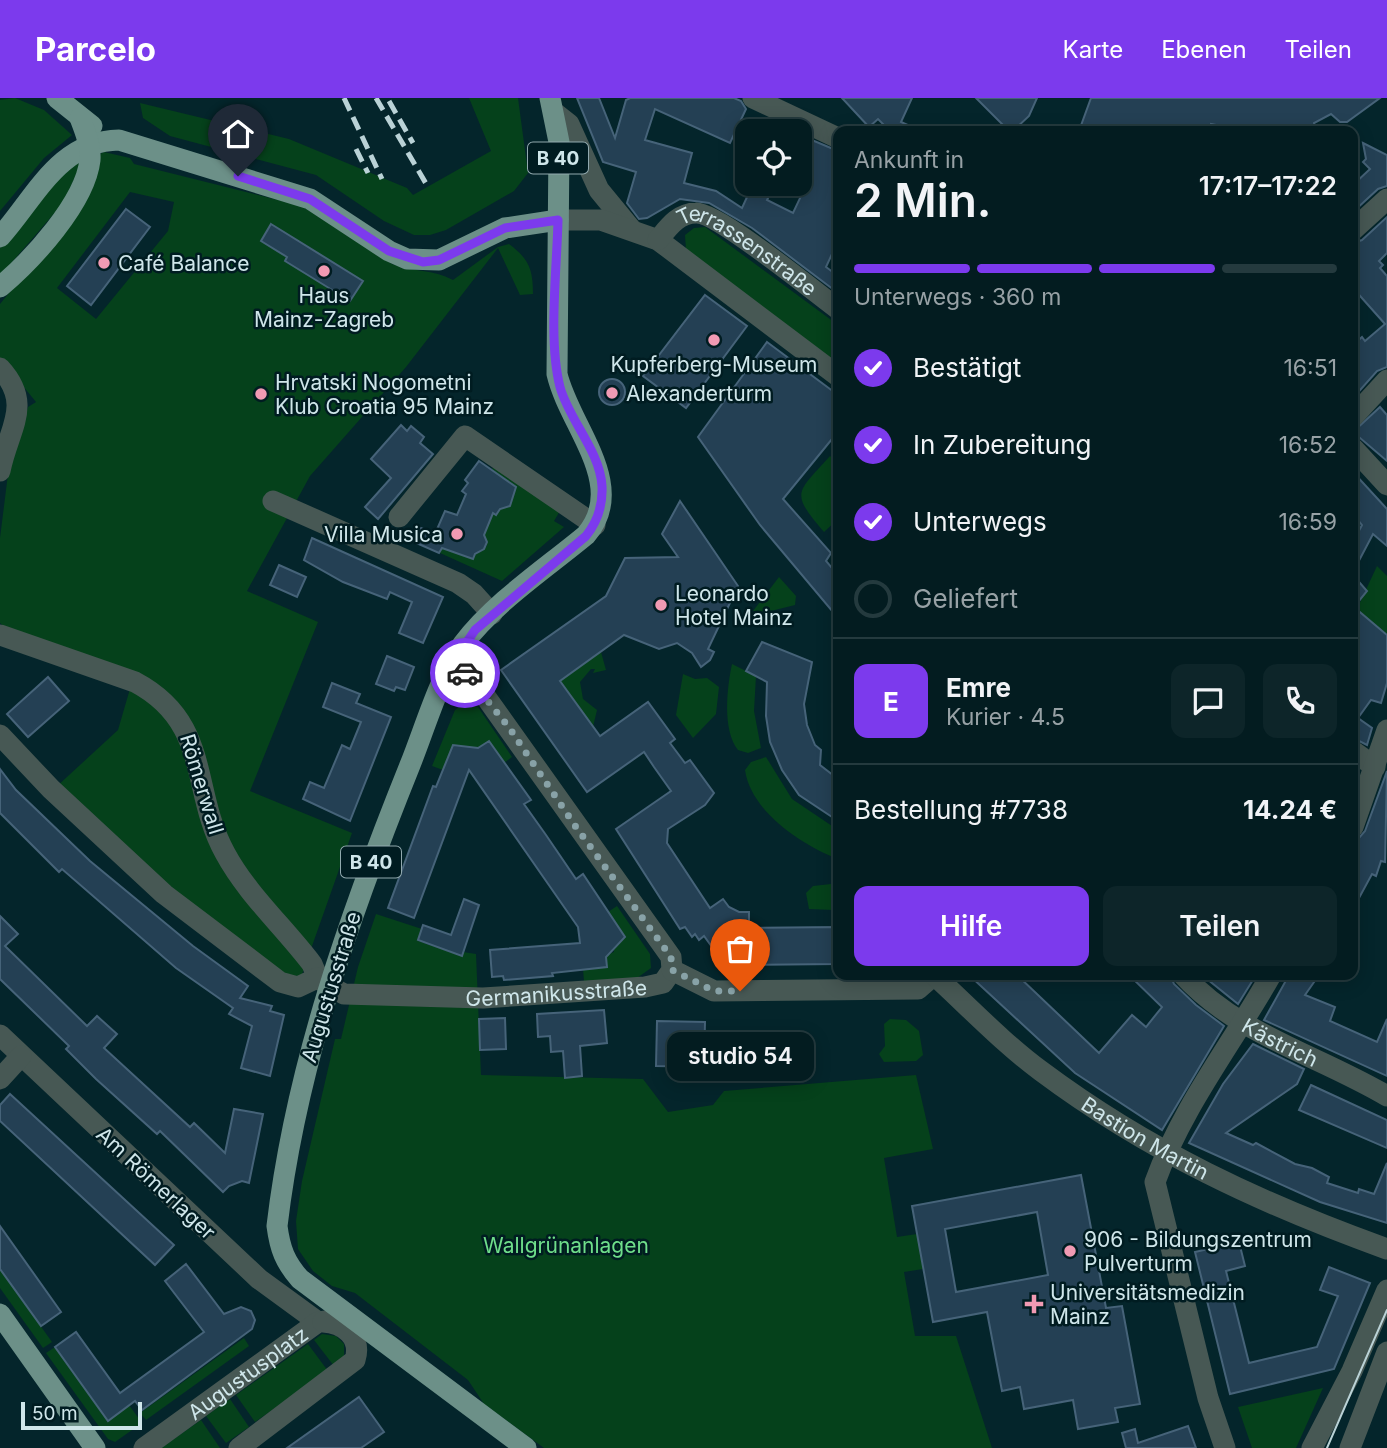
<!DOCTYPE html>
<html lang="de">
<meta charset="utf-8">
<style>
:root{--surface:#031c20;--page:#0d2529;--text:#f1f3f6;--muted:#97a1a5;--line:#243a3e;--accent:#7c3aed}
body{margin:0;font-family:Inter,sans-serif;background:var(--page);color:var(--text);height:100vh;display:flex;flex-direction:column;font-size:26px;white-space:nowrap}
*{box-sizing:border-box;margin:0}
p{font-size:23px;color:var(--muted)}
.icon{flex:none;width:38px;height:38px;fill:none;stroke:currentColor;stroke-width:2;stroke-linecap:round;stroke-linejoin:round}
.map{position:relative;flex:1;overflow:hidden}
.sheet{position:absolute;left:833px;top:28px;width:525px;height:854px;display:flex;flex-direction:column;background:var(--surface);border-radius:14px;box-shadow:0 4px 18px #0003,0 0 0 2px var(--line)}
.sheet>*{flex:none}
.buttons{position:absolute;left:735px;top:21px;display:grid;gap:14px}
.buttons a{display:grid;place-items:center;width:77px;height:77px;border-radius:14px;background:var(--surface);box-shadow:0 4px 18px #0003,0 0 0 2px var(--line);font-size:35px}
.scale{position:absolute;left:21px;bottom:18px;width:121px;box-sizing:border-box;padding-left:7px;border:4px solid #cfe6ea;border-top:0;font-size:19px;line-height:24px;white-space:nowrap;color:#cfe6ea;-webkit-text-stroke:5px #001c21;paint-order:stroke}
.pin{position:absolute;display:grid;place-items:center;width:60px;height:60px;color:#fff;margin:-72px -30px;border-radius:50% 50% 50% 0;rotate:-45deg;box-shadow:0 0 7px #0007}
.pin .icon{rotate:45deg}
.courier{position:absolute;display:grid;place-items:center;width:70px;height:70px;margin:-35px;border:5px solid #7c3aed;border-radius:50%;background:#fff;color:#222;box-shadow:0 2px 9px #0007}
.bubble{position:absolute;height:49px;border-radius:14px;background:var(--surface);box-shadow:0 4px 18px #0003,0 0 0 2px var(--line);font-size:23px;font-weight:600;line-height:49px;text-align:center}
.head em{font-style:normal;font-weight:600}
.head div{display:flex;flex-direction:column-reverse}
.head{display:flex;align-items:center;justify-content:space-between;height:119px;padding:0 21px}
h1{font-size:46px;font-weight:600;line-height:52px}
.bar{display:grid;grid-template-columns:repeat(4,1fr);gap:10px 7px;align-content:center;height:84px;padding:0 21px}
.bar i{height:9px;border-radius:5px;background:var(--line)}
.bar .on{background:var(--accent)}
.bar p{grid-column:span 4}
.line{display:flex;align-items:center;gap:18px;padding:0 21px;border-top:2px solid var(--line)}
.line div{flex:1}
.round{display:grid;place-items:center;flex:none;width:74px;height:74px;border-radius:14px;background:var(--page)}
ol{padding:0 21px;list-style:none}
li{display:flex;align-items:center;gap:21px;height:77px}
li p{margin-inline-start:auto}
li .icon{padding:7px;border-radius:50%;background:var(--accent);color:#fff;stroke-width:4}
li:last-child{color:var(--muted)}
li i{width:38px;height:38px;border:4px solid var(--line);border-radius:50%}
.button{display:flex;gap:14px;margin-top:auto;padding:14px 21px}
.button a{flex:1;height:80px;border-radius:14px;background:var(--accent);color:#fff;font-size:28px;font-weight:600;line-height:80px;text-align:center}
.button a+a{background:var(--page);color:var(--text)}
header{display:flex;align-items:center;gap:42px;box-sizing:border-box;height:98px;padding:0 35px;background:var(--accent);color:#fff}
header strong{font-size:33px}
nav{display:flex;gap:38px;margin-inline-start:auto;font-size:24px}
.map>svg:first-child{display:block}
.green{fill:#05411b;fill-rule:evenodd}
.building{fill:#244054;stroke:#466379;stroke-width:2;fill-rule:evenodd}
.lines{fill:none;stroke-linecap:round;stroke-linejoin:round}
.minor{stroke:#475854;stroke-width:21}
.major{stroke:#6c9088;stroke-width:21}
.tram{stroke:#bad2d6;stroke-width:2}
.rail{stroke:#bad2d6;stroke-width:5;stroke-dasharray:14 7;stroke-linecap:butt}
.done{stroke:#88a2a7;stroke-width:7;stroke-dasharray:0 12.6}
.route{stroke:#7c3aed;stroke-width:9}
.poi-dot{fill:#f19ab3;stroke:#001c21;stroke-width:2.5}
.labels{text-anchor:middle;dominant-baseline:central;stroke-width:5;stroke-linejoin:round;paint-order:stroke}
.shield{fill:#001c21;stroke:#91a9ae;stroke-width:2}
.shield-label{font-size:19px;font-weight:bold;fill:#cfe6ea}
.street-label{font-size:21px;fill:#cfe6ea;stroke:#001c21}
.poi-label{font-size:21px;fill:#cfe6ea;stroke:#001c21;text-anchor:start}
.park-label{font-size:21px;fill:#6ede8a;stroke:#001c21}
</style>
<header>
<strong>Parcelo</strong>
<nav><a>Karte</a><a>Ebenen</a><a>Teilen</a></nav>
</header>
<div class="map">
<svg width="1387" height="1350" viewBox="0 0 1387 1350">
<rect width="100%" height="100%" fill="#04252b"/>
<!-- green -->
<g class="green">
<path d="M15,0L44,12L72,37L44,60L0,113V2Z"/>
<path d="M469,0H518L528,75L514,93L446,132L430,137H414L384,123L316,77L170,38L143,20L140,5L289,41L407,90L413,97L491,53Z"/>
<path d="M104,54L130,60L134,66L302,108L392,166C413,174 433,171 453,182L498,149L509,146C529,161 533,171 533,196L520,197L498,150L406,269L310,378L247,493L318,524L250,693L352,735L300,882L293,883L107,741L55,690L118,632L134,577L8,532L0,525V440L9,368L28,309L36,304L0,260V206L30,169L100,56ZM130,94L174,104L168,133L96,221L57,190Z"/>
<path d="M82,63L64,104L0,178V150L64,73Z"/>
<path d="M705,129L838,227V267L686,152L685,137L694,130Z"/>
<path d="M830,358L838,365V421L824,434C790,394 796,396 830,358Z"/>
<path d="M497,364L560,413L554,423L564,429L502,483L440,455L442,450L473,460L477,453L487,448L475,402L496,417L502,408L512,405L510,398L516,389L492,371Z"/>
<path d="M1377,468L1387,478V537L1357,511Z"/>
<path d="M779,479L796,498L795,507L767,514L753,513Z"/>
<path d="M601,554L606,572L593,575L595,571H591L580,584L583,601L597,612L593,629L560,583Z"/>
<path d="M732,566L756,578L754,613L761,650L748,655L738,652C722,632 727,589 732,566Z"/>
<path d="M683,576L695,581L707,580L719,589L716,616L693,640L676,617Z"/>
<path d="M464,605L478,609L512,659L504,665C467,644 474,643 443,672L432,668L455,612Z"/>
<path d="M766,659L792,701L838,732V761C802,747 751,714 745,672L751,664Z"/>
<path d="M838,781V809L834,812L809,811L806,795L813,788L831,786Z"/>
<path d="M617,808L650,856L651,870L637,880L584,883L583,871L607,869L606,857L614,854L608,814Z"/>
<path d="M376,816L422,831L418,843L462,858L463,854L476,856L481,977L643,981L668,1014L713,1007L724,993L916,977L933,1051L884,1060L897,1139L917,1136L923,1171L904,1174L915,1238H956L992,1350H544L484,1306L468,1282L355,1195L332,1188L313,1173L298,1151L296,1123L302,1083L335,941H341L358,869Z"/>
<path d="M890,921L906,922L919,933L923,957L916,963L884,964L879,956L885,948L884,926Z"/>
<path d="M0,1171L52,1244L43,1250L0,1190Z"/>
<path d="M322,1236L336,1238L344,1246V1258L334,1268L314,1242Z"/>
<path d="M244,1240L249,1248L146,1322L140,1315Z"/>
<path d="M308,1246L328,1273L255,1324L236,1297Z"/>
<path d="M55,1249L107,1322L129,1307L142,1325L115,1344L108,1341L46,1255Z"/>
<path d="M1323,1290L1296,1350H1252L1238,1309Z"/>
<path d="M230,1301L249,1329L226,1345L206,1318Z"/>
<path d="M201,1322L220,1350H161Z"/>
</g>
<!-- building -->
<g class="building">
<path d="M577,0H599L615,40L626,2L630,0H734L741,3L746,11L730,45L655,11L645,42L692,55L684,85L716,93L742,110L753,86H775L767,102L793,115L811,77L800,72V37L838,53V143L826,169L838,178V195L752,130L709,105L680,101L647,120L639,121L627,105L636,74L603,64Z"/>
<path d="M842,0H912L901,24L921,33H890L878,21L869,29Z"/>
<path d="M976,0H1037L1029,18L1013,33H1009Z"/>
<path d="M1091,0H1380L1347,24H1340L1331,16L1314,25L1315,31L1306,33H1236V31L1211,26L1209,33H1079Z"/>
<path d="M769,22L793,33H764Z"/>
<path d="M1363,45L1387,57V88L1378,91L1353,114V87L1370,71L1363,64L1366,61Z"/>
<path d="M126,111L150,129L91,207L67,188Z"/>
<path d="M1387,119V155L1379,163L1383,167L1380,170L1387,178V269L1377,273L1353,300V247L1362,239L1365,243L1385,226L1353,190V145L1362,142Z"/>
<path d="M271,126L363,183L350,203L285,163L287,159L261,143Z"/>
<path d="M705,197L747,228L686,310L643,278Z"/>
<path d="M767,244L838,297V346L832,341L783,401L831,455L826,463L838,477V520L760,427L698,339Z"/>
<circle cx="612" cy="294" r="13"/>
<path d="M1380,309L1387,317V363L1353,334Z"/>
<path d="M401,327L407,333L411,328L424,339L420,345L433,356L378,421L365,409L391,380L371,361Z"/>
<path d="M479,363L516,389L510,408L500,411L496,417L493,415L484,437L487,444L484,451L475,456L473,461L442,450L439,455L414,444L421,430L435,436L445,413L457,417L466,396L462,393L468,385L465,382Z"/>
<path d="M1353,374L1387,411V448L1373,436L1353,474V444L1362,427L1353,416Z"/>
<path d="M680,403L738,488L708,551L714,554L710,562L701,569L692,555L677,545L659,551L624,537L560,583L600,638L648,604L675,641L670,645L685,665L690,662L714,695L705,707L668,731L667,745L710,810L723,801L729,809L739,814H749V830L838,829V866L747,867V862L735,863V859H729V856L712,849L704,838L699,842L695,836L692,839L685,829L680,831L616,731L671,693L654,669L644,654L587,694L501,572L606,498L625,460L678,459L662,436Z"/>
<path d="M312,440L443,499L423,545L399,535L412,504L390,494L387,501L343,484L304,462Z"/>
<path d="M279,467L306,479L297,499L270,487Z"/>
<path d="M1353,477L1367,493L1354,509L1387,537V585L1381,605L1371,602L1358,620L1372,630L1367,647L1353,640Z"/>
<path d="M762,544L812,564L804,606L807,627L815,647L821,652L820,667L838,681V723L799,697L782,672L770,644L766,618L767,584L746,573Z"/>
<path d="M387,558L414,569L405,592L396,589L394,593L376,586Z"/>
<path d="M48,579L69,603L28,639L7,616Z"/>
<path d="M332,585L360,596L356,605L391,619L350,723L303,701L310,684L324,690L342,647L350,651L361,624L323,609Z"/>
<path d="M489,643L531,702L524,706L546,737L576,781L583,776L625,839L606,859L607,869L552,875L553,878L504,882L503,878L492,879L490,852L580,845L578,829L469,672L414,820L388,810L433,688L436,689L453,647L478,650Z"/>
<path d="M0,671L16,692L90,763L193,848L248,888L240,900L272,908L270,913L284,917L270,978L241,970L252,928L229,916L233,910L176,870L62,771L59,774L0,715Z"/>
<path d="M1387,673L1385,764L1381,763L1376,778L1372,776L1353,811V757L1358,741L1365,733Z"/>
<path d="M464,801L479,807L462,858L418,842L423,827L451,837Z"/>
<path d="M0,818L18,836L5,848L87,928L97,918L117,936L104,950L190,1029L194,1025L225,1055L234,1011L263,1016L249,1085L242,1083L229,1088L223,1094L160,1033L157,1036L96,981L66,951L69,948L0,881Z"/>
<path d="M969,877H1017L1099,955L1132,917L1146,929L1162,909L1129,877H1170L1174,886L1196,907L1224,928L1162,1032L1075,975Z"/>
<path d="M1202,877H1256L1238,906Z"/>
<path d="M1289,877H1319L1305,897L1335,909L1330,923L1377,944L1387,921V978L1264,922Z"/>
<path d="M604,912L607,945L580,948L582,978L565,980L563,953L551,954L550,938L538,939L537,916Z"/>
<path d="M505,920L506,951L480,952L479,921Z"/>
<path d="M657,923L705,924L704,969L656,968Z"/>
<path d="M1253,946L1304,971L1297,986L1226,1035L1253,1047L1256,1045L1295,1066L1312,1070L1329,1079L1327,1085L1358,1095L1359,1091L1374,1096L1387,1065V1125L1320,1104L1189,1045L1223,986Z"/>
<path d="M1311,987L1387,1022V1050L1299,1012Z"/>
<path d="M10,996L174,1147L155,1167L0,1023V1007Z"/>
<path d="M1081,1077L1106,1210L1122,1208L1140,1306L1115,1310L1118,1324L1078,1331L1073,1302L1024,1311L1020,1289L1002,1293L987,1214L933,1224L912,1108ZM1037,1114L1048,1177L956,1194L945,1131Z"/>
<path d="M0,1128L61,1214L41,1228L0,1171Z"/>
<path d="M1239,1144L1245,1168L1226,1173L1249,1265L1317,1249L1338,1198L1320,1192L1329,1169L1370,1185L1334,1271L1230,1296L1195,1154Z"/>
<path d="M186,1166L224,1216L241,1209L251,1213L255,1222L252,1231L142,1312L135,1303L108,1323L55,1249L76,1234L120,1295L204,1234L165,1183Z"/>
<path d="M359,1299L384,1334L361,1350H287Z"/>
<path d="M1188,1328L1196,1350H1126L1122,1335L1135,1331L1138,1345Z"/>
</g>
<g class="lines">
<!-- minor -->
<g class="minor">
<path d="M753,0L838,40"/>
<path d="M555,15L569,26L599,92L631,131"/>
<path d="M558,122H601L658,142L838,278"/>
<path d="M1353,132L1387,101"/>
<path id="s1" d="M658,142C668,130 678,115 696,115C717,114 815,194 838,211"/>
<path d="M0,270C34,307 8,331 0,373"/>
<path d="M1353,319L1387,282"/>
<path d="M1353,350L1387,387"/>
<path d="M273,403L458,485L474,496L492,516"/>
<path d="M399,419L465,338L595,427"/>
<path id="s2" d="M0,537L135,584C212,625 190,692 225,755C247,796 284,829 312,866C319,885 326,886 344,896L483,900L645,889L663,885L672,872L671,859L483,595L467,576L450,569"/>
<path d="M0,637L51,691L164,796L280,884L298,889L317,880"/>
<path d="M1353,653L1375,669"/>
<path d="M1353,729L1387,632"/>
<path d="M672,872L714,893L918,891L934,877"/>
<path id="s3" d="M934,877C969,909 1003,945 1041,973C1148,1053 1262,1106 1387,1151"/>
<path id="s4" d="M1183,877C1238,937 1318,957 1387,998"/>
<path d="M0,937L259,1181L318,1224"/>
<path d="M0,981L21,958"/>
<path id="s5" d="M144,1350L318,1224L350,1219"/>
<path d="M239,1350L355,1262C362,1240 344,1225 323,1224"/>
<path d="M1225,1350L1208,1300L1155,1084C1182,1009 1232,946 1271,877"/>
<path d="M1312,1350L1352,1273L1387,1192"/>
<path d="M1350,1350L1387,1254"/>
</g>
<!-- major -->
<g class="major">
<path d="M57,0L92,28"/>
<path d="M0,139C35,100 59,43 119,42L310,101L389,153L407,161L439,162L505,130L558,122"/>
<path d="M0,189C32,162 85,105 90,62C91,48 85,33 80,20"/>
<path d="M0,1216L95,1350"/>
<path d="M526,1350L300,1181C285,1164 280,1151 277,1128C296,968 350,816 410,667C425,630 440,577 463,546C495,504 545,471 586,437C629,387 569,328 557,276L559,44L550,0"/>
</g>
<!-- tram -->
<path class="tram" d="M1327,1350L1387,1212"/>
<!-- rail -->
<g class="rail">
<path d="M344,0L382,81"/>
<path d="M376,0L428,89"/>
<path d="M389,3L413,45"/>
<path d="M356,51L368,75"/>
</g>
</g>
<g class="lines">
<!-- done -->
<path class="done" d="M465,575L508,628L576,729L671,859L672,872L714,893H740"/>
<!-- route -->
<path class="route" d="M238,78L310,101L389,153L423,164L439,162L505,130L558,122C557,171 548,242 560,289C569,322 600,353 602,388C603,407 598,423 586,438L475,532L450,569L465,575"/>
</g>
<!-- markers -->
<g class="poi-dot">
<circle cx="104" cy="165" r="7"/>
<circle cx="324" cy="173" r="7"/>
<circle cx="714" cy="242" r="7"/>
<circle cx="612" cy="295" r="7"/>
<circle cx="261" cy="296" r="7"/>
<circle cx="457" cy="436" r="7"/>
<circle cx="661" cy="507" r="7"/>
<circle cx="1070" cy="1153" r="7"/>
<path d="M1030.5 1195.5h7v7h7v7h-7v7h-7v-7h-7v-7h7z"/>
</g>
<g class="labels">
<!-- shield labels -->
<g class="shield">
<rect x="528" y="44.5" width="60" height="31" rx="5"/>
<rect x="341" y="748.5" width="60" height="31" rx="5"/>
</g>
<g class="shield-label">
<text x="558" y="60">B 40</text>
<text x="371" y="764">B 40</text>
</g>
<!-- street labels -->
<g class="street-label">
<text stroke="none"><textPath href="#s1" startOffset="110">Terrassenstraße</textPath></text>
<text transform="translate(202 686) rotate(73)">Römerwall</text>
<text transform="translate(331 889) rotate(-73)">Augustusstraße</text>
<text stroke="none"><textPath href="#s2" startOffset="742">Germanikusstraße</textPath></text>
<text stroke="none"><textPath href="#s4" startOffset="119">Kästrich</textPath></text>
<text stroke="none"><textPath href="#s3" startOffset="268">Bastion Martin</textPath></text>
<text transform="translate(156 1085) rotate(43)">Am Römerlager</text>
<text stroke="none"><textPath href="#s5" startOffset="128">Augustusplatz</textPath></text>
</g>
<!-- poi labels -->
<g class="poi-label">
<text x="118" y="165">Café Balance</text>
<text x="324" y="197" text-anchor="middle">Haus<tspan x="324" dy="24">Mainz-Zagreb</tspan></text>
<text x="714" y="266" text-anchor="middle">Kupferberg-Museum</text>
<text x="275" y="284">Hrvatski Nogometni<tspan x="275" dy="24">Klub Croatia 95 Mainz</tspan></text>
<text x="626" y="295">Alexanderturm</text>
<text x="443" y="436" text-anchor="end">Villa Musica</text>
<text x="675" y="495">Leonardo<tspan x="675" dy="24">Hotel Mainz</tspan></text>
<text x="1084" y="1141">906 - Bildungszentrum<tspan x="1084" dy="24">Pulverturm</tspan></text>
<text x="1050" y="1194">Universitätsmedizin<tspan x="1050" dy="24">Mainz</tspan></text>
</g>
<!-- park labels -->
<g class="park-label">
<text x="566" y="1147">Wallgrünanlagen</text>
</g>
</g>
</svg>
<div class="buttons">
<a><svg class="icon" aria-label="locate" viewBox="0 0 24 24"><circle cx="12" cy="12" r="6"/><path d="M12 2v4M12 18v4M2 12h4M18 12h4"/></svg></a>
</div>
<div class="scale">50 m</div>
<div class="pin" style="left:740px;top:893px;background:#ea580c"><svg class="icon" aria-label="bag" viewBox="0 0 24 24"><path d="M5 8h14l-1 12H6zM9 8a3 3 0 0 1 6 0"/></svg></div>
<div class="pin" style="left:238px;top:78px;background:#1f2937"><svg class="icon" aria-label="home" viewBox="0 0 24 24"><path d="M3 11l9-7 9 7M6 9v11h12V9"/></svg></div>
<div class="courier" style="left:465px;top:575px"><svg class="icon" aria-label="car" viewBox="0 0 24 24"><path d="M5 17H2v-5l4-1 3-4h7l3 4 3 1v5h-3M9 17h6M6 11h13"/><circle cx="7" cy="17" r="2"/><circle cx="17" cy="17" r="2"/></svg></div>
<div class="bubble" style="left:667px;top:934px;width:147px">studio 54</div>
<section class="sheet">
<div class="head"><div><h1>2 Min.</h1><p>Ankunft in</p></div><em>17:17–17:22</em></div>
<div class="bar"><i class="on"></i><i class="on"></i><i class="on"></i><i></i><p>Unterwegs · 360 m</p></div>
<ol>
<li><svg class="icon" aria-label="check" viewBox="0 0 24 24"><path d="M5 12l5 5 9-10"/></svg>Bestätigt<p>16:51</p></li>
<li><svg class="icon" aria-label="check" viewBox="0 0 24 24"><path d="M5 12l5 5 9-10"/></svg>In Zubereitung<p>16:52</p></li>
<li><svg class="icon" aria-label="check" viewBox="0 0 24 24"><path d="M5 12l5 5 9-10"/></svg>Unterwegs<p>16:59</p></li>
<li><i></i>Geliefert</li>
</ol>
<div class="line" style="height:126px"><b class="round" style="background:var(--accent);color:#fff">E</b><div><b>Emre</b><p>Kurier · 4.5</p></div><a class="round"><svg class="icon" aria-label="chat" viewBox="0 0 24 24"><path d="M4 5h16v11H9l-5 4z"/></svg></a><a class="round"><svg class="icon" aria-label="phone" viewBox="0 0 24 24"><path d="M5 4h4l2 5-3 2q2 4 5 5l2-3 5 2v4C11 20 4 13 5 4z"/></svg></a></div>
<div class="line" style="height:91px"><div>Bestellung #7738</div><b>14.24 €</b></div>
<div class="button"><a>Hilfe</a><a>Teilen</a></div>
</section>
</div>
